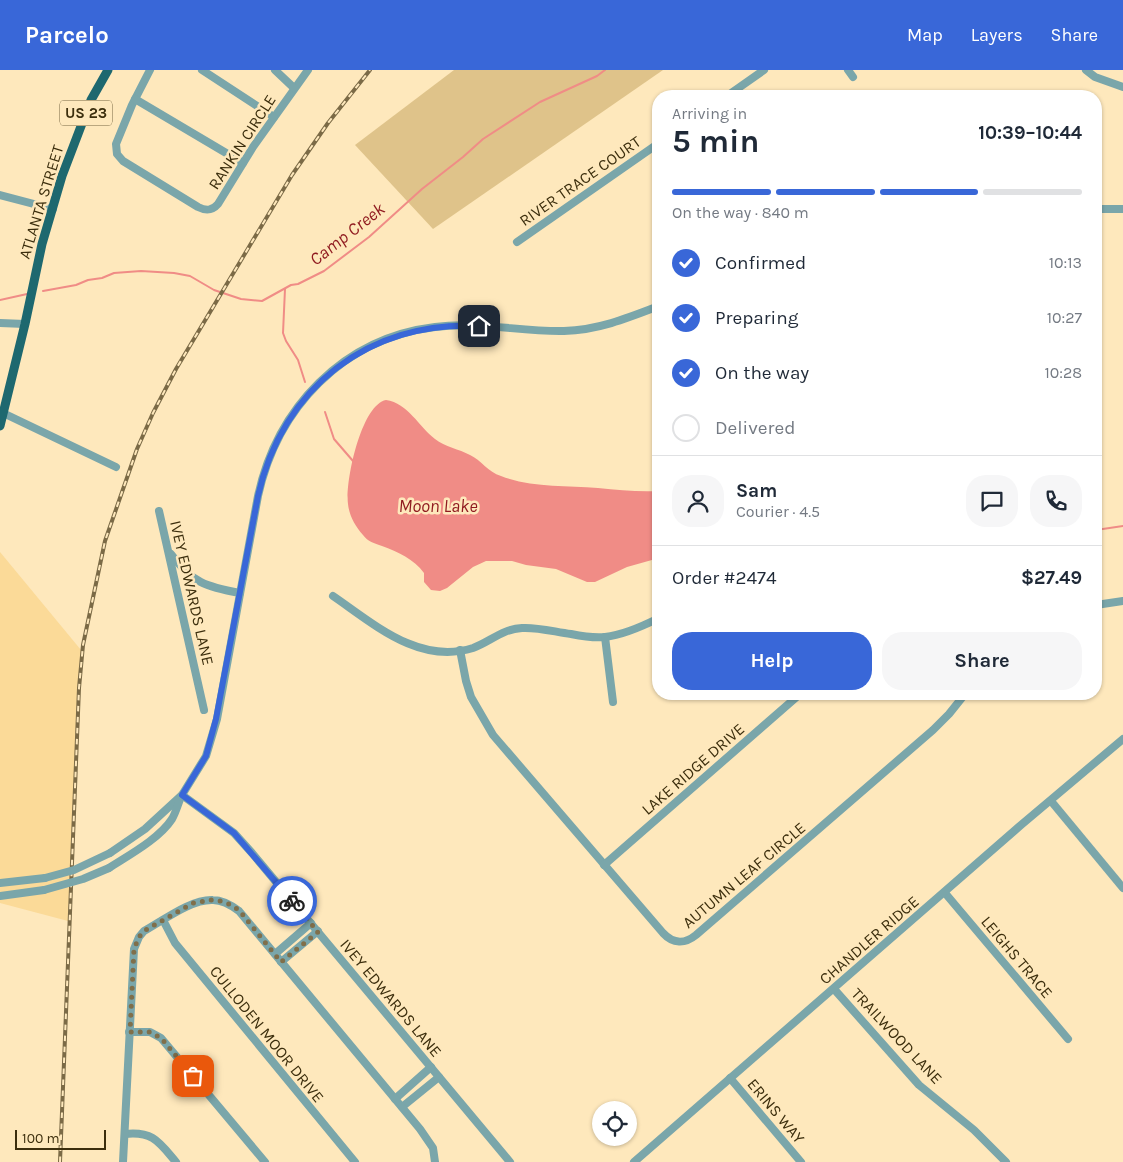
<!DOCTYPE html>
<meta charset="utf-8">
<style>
:root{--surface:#fff;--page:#f6f6f7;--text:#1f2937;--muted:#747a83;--line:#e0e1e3;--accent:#3967d8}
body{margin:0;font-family:Karla,sans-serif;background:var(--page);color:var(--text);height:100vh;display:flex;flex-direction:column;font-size:19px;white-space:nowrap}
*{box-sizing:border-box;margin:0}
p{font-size:16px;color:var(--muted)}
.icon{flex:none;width:28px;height:28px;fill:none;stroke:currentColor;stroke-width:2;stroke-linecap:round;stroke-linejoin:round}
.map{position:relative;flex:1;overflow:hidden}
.panel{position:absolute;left:652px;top:20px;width:450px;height:610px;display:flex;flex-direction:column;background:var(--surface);border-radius:20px;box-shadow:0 1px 4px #0004}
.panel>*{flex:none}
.fabs{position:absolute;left:592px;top:1031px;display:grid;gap:10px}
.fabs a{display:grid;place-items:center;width:45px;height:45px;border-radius:50%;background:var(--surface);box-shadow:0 1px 4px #0004;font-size:25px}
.scale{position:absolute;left:15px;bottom:12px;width:91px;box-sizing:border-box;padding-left:5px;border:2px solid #3c2e0d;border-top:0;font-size:14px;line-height:18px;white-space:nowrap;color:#3c2e0d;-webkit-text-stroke:4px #fee8bc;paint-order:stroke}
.pin{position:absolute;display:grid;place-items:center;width:42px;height:42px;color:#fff;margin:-21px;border-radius:10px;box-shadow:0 2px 8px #0006}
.courier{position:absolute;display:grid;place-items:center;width:50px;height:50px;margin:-25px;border:4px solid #3967d8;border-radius:50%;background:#fff;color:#222;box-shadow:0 1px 6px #0007}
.overview em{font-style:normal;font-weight:700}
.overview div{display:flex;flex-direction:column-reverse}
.overview{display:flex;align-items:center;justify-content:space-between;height:85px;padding:0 20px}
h1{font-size:32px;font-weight:700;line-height:38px}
.bar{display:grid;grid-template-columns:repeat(4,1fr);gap:8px 5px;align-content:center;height:60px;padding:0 20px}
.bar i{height:6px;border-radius:4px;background:var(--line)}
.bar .active{background:var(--accent)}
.bar p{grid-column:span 4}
.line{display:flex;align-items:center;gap:12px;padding:0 20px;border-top:1px solid var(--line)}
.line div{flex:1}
.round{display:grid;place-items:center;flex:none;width:52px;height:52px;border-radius:20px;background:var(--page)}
ol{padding:0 20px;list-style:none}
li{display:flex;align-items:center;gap:15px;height:55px}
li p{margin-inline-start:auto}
li .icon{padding:5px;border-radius:50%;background:var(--accent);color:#fff;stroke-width:4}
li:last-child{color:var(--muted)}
li i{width:28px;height:28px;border:2px solid var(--line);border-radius:50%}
.primary-button{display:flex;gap:10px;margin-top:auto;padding:10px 20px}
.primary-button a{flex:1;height:58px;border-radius:20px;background:var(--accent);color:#fff;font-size:20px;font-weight:700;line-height:58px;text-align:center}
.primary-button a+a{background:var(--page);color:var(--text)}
header{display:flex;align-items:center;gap:30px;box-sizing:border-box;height:70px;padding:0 25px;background:var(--accent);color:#fff}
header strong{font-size:24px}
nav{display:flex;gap:28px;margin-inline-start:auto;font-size:18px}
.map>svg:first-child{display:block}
.built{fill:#fbda98}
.green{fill:#dfc38a}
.water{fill:#f08c86}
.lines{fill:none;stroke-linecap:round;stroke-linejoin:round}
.stream{stroke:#f08c86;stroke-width:2}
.minor{stroke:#7aa6aa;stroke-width:8}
.major{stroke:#1e686f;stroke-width:9}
.rail-casing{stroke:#7b6a46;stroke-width:4}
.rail{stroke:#fee8bc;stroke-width:2;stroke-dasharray:5.5;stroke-linecap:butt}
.minor-bridge{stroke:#7aa6aa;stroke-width:8}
.done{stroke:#806f4a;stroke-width:5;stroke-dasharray:0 9}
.route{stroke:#3967d8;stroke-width:6}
.labels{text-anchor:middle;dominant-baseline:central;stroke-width:5;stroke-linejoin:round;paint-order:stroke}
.shield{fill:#fee8bc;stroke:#766642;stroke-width:1}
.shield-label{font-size:15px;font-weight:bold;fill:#3c2e0d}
.street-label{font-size:16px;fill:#3c2e0d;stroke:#fee8bc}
.water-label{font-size:18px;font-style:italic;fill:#8f191f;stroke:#fee8bc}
</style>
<header>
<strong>Parcelo</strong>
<nav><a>Map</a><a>Layers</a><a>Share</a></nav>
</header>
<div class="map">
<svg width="1123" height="1092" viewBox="0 0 1123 1092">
<rect width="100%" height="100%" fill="#fee8bc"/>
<!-- built -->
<path class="built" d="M0,482L81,580L68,851L0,833Z"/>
<!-- green -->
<path class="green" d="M454,0H663L433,159L355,75Z"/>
<!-- water -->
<path class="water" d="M386,330C408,333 419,357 435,369C445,377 459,379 470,385C481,390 488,402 501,406C532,418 565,415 598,418C619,420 637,422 659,421V488L627,497L595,512H587L556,499L526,495L512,491H486L473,497L447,518L440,521L431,520L424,512V503C414,489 398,482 382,476C374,473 368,472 363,465C355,456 349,445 348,434C345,412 361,335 386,330Z"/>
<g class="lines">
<!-- stream -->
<g class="stream">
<path d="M285,219L283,263L286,271L298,290L305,312"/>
<path d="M43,221L76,215L88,210L102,208L114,203L141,201L174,203L190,206L214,220L241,229L262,231L291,215L298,214L324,201L369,167L422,119L463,87L483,69L540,32L597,6L605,0"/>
<path d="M0,230L27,224"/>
<path d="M325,342L334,369L353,391"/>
<path d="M1096,460L1123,456"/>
</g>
<!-- minor -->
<g class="minor">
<path d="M150,0L132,35L116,74L117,84L123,91L198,137C206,141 212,141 218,134L253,77L308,0"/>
<path d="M202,0L274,47"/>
<path d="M275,0L294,18"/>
<path d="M848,0L853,7"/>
<path d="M1086,0L1095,7L1123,17"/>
<path d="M727,26L764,0"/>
<path d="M135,29L243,93"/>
<path d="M0,125L53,139"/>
<path d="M1096,139H1123"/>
<path d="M517,172L659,73"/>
<path d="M0,253L25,254"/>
<path d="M3,343L116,397"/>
<path d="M159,441L204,640"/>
<path d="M171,484C192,513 207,517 240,523"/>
<path d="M333,526C374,554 419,595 473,578C490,572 502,559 522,558C538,557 555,562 571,564C581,566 594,568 605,567C623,565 643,556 659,548"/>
<path d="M1096,535L1123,531"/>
<path d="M605,567L613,632"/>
<path d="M460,580L466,611L471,627L493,665L663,863C673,874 685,874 696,865L933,660L949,644L965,624"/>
<path d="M182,725L234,763L252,783L510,1092"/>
<path d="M1051,731L1123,818"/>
<path d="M110,783L145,759L182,725L206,686L217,649L258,426C277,338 343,268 435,257C478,251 521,262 564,261C598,260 628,248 659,236"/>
<path d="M604,795L800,624"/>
<path d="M109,798C129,785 159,769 172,749C176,742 178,734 181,727"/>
<path d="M0,813L45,808"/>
<path d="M945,823L1068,969"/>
<path d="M0,826L44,820"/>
<path d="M163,850L175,873L355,1092"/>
<path d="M275,884L311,853"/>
<path d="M281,892L318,861"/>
<path d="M834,919L919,1015L974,1060L1006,1092"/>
<path d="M129,962H150L161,968L265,1092"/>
<path d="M730,1008L801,1092"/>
<path d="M395,1029L431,997"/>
<path d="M402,1037L439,1007"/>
<path d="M125,1064C153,1061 159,1072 176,1092"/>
<path d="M123,1092L134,879L139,867L144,861C164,850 191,829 213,830C223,830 231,835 239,841L420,1059L433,1078L435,1092"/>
<path d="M634,1092L1021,755L1123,669"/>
</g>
<!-- major -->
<path class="major" d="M0,356L25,254L42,174L62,106L91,30L108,0"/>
<defs>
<path id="rail" d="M60,1092L79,618L83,575L105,471L137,379L153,343L176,299L292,105L328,53L370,0"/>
</defs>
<!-- rail casing -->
<use href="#rail" class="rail-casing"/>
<!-- rail -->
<use href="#rail" class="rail"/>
<!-- minor-bridge -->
<g class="minor-bridge">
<path d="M45,808L74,800L110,783"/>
<path d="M44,820L83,809L109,798"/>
</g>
</g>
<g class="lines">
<!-- done -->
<path class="done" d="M193,1006L161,968L150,962H130L134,879L139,867L144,861L193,833L212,830L220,831L229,834L239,840L281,892L318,862L292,831"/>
<!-- route -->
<path class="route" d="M292,831L234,763L182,725L206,686L216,649L258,426C282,318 369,250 479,256"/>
</g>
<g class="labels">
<!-- shield labels -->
<rect class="shield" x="60" y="30.5" width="52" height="25" rx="4"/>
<g class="shield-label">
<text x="86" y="43">US 23</text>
</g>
<!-- street labels -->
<g class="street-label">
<text transform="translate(242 72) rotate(-57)">RANKIN CIRCLE</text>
<text transform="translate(580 111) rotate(-35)">RIVER TRACE COURT</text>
<text transform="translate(41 132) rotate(-73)">ATLANTA STREET</text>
<text transform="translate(192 523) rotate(77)">IVEY EDWARDS LANE</text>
<text transform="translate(693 699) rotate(-41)">LAKE RIDGE DRIVE</text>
<text transform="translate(744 805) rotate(-40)">AUTUMN LEAF CIRCLE</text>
<text transform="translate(869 870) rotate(-41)">CHANDLER RIDGE</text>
<text transform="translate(1017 887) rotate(50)">LEIGHS TRACE</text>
<text transform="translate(391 928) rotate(50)">IVEY EDWARDS LANE</text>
<text transform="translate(267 964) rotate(51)">CULLODEN MOOR DRIVE</text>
<text transform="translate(897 966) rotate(47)">TRAILWOOD LANE</text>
<text transform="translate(776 1041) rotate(50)">ERINS WAY</text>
</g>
<!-- water labels -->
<g class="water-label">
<text transform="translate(347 164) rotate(-38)">Camp Creek</text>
<text x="438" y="436">Moon Lake</text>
</g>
</g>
</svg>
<div class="fabs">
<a><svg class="icon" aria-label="locate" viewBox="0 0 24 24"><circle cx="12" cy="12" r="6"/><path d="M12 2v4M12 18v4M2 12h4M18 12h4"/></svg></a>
</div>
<div class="scale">100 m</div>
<div class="pin" style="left:193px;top:1006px;background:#ea580c"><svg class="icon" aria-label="bag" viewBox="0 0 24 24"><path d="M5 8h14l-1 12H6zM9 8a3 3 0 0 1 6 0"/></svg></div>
<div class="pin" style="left:479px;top:256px;background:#1f2937"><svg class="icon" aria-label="home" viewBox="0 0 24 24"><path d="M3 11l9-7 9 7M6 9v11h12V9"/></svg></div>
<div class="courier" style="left:292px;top:831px"><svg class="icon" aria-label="bike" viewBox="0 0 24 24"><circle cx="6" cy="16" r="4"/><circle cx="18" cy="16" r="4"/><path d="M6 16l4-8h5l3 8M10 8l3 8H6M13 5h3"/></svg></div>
<section class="panel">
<div class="overview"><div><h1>5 min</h1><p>Arriving in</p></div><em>10:39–10:44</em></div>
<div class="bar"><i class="active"></i><i class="active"></i><i class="active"></i><i></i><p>On the way · 840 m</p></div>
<ol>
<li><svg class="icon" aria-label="check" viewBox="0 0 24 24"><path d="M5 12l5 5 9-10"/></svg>Confirmed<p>10:13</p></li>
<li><svg class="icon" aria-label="check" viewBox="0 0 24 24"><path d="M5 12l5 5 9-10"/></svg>Preparing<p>10:27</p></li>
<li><svg class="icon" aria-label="check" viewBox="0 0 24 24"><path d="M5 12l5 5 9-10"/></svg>On the way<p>10:28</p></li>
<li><i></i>Delivered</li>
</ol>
<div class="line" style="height:90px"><a class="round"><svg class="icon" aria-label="person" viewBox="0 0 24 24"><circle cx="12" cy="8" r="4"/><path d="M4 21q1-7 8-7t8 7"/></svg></a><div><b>Sam</b><p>Courier · 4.5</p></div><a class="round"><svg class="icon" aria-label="chat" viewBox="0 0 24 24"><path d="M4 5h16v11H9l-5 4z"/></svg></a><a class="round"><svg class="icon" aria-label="phone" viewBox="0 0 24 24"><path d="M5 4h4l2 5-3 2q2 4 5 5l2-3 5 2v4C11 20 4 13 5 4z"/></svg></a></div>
<div class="line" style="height:65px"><div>Order #2474</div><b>$27.49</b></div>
<div class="primary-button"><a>Help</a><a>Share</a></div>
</section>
</div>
